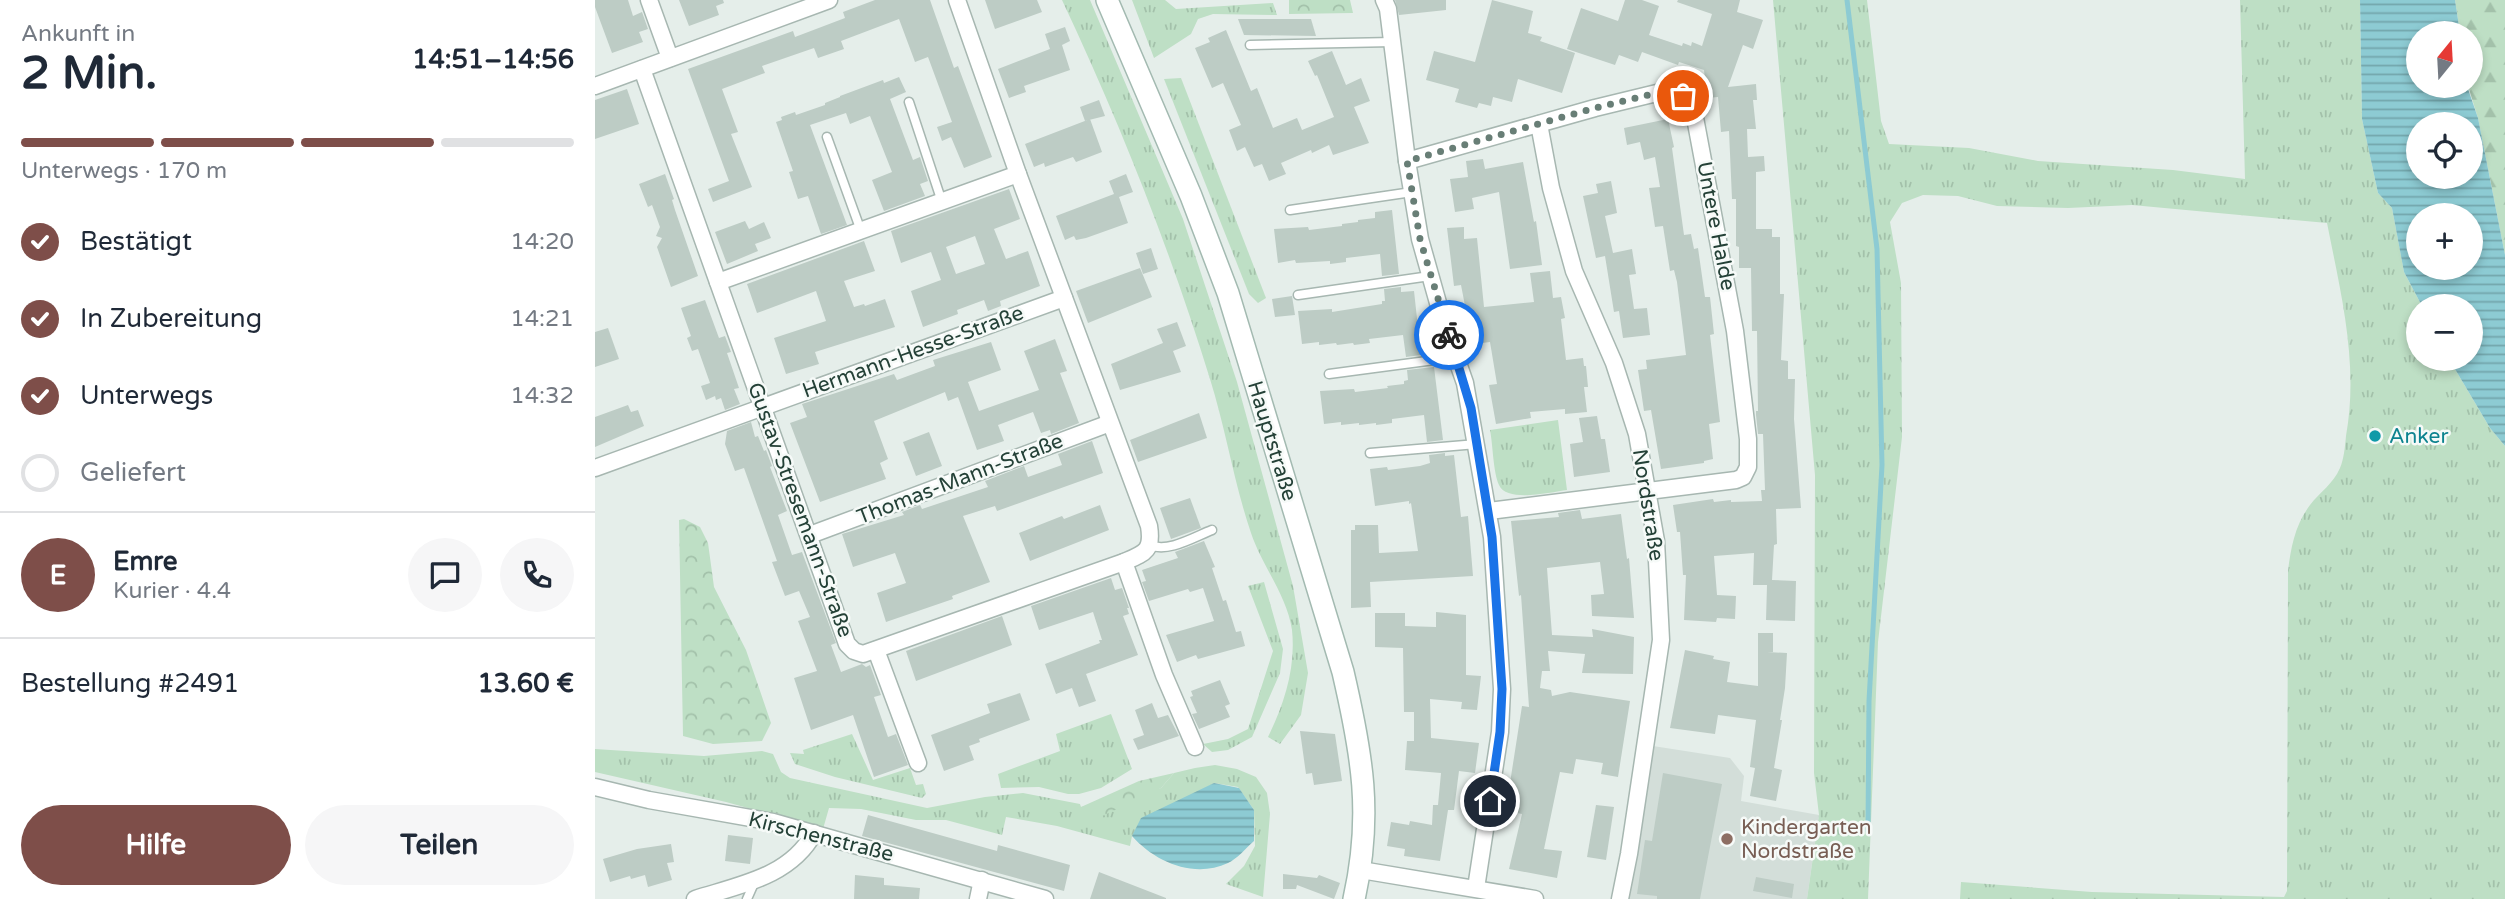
<!DOCTYPE html>
<html lang="de">
<meta charset="utf-8">
<style>
:root{--surface:#fff;--page:#f6f6f7;--text:#1f2937;--muted:#747a83;--line:#e0e1e3;--accent:#7e4e49}
body{margin:0;font-family:"Varela Round",sans-serif;background:var(--page);color:var(--text);height:100vh;display:flex;flex-direction:column;font-size:26px;white-space:nowrap}
*{box-sizing:border-box;margin:0}
p{font-size:23px;color:var(--muted)}
.icon{flex:none;width:38px;height:38px;fill:none;stroke:currentColor;stroke-width:2;stroke-linecap:round;stroke-linejoin:round}
.map{position:relative;flex:1;overflow:hidden}
.side{display:flex;flex-direction:column;background:var(--surface);width:595px}
.side>*{flex:none}
.needle{width:46px;rotate:18deg}
.tools{position:absolute;left:1811px;top:21px;display:grid;gap:14px}
.tools a{display:grid;place-items:center;width:77px;height:77px;border-radius:50%;background:var(--surface);box-shadow:0 4px 10px #0003;font-size:35px}
.pin{position:absolute;display:grid;place-items:center;width:60px;height:60px;color:#fff;margin:-30px;border:4px solid #fff;border-radius:50%;box-shadow:0 2px 7px #0007}
.courier{position:absolute;display:grid;place-items:center;width:70px;height:70px;margin:-35px;border:5px solid #1a73e8;border-radius:50%;background:#fff;color:#222;box-shadow:0 2px 9px #0007}
.summary em{font-style:normal;font-weight:700}
.summary div{display:flex;flex-direction:column-reverse}
.summary{display:flex;align-items:center;justify-content:space-between;height:119px;padding:0 21px}
h1{font-size:46px;font-weight:700;line-height:52px}
.bar{display:grid;grid-template-columns:repeat(4,1fr);gap:10px 7px;align-content:center;height:84px;padding:0 21px}
.bar i{height:9px;border-radius:5px;background:var(--line)}
.bar .selected{background:var(--accent)}
.bar p{grid-column:span 4}
.line{display:flex;align-items:center;gap:18px;padding:0 21px;border-top:2px solid var(--line)}
.line div{flex:1}
.round{display:grid;place-items:center;flex:none;width:74px;height:74px;border-radius:37px;background:var(--page)}
ol{padding:0 21px;list-style:none}
li{display:flex;align-items:center;gap:21px;height:77px}
li p{margin-inline-start:auto}
li .icon{padding:7px;border-radius:50%;background:var(--accent);color:#fff;stroke-width:4}
li:last-child{color:var(--muted)}
li i{width:38px;height:38px;border:4px solid var(--line);border-radius:50%}
.primary-button{display:flex;gap:14px;margin-top:auto;padding:14px 21px}
.primary-button a{flex:1;height:80px;border-radius:42px;background:var(--accent);color:#fff;font-size:28px;font-weight:700;line-height:80px;text-align:center}
.primary-button a+a{background:var(--page);color:var(--text)}
main{display:flex;flex:1;min-height:0}
.map>svg:first-child{display:block}
.built{fill:#d3ded9}
.grass{fill:url(#grass-tufts)}
.forest{fill:url(#forest-firs)}
.park{fill:url(#park-crowns)}
.water{fill:url(#water-rules);fill-rule:evenodd}
.lines{fill:none;stroke-linecap:round;stroke-linejoin:round}
.stream{stroke:#8dcbd3;stroke-width:5}
.building{fill:#bdccc5;fill-rule:evenodd}
.lane-casing{stroke:#a7b7b1;stroke-width:11}
.street-casing{stroke:#a7b7b1;stroke-width:19}
.secondary-casing{stroke:#a3bab1;stroke-width:24}
.lane{stroke:#fff;stroke-width:8}
.street{stroke:#fff;stroke-width:16}
.secondary{stroke:#fff;stroke-width:21}
.done{stroke:#687e76;stroke-width:7;stroke-dasharray:0 12.6}
.route{stroke:#1a73e8;stroke-width:9}
.culture-dot{fill:#0f9aa8;stroke:#f6faf8;stroke-width:2.5}
.education-dot{fill:#8d6e63;stroke:#f6faf8;stroke-width:2.5}
.labels{text-anchor:middle;dominant-baseline:central;stroke-width:5;stroke-linejoin:round;paint-order:stroke}
.street-label{font-size:21px;fill:#244137;stroke:#f6faf8}
.culture-label{font-size:21px;fill:#0d838f;stroke:#f6faf8;text-anchor:start}
.education-label{font-size:21px;fill:#785e54;stroke:#f6faf8;text-anchor:start}
</style>
<main>
<section class="side">
<div class="summary"><div><h1>2 Min.</h1><p>Ankunft in</p></div><em>14:51–14:56</em></div>
<div class="bar"><i class="selected"></i><i class="selected"></i><i class="selected"></i><i></i><p>Unterwegs · 170 m</p></div>
<ol>
<li><svg class="icon" aria-label="check" viewBox="0 0 24 24"><path d="M5 12l5 5 9-10"/></svg>Bestätigt<p>14:20</p></li>
<li><svg class="icon" aria-label="check" viewBox="0 0 24 24"><path d="M5 12l5 5 9-10"/></svg>In Zubereitung<p>14:21</p></li>
<li><svg class="icon" aria-label="check" viewBox="0 0 24 24"><path d="M5 12l5 5 9-10"/></svg>Unterwegs<p>14:32</p></li>
<li><i></i>Geliefert</li>
</ol>
<div class="line" style="height:126px"><b class="round" style="background:var(--accent);color:#fff">E</b><div><b>Emre</b><p>Kurier · 4.4</p></div><a class="round"><svg class="icon" aria-label="chat" viewBox="0 0 24 24"><path d="M4 5h16v11H9l-5 4z"/></svg></a><a class="round"><svg class="icon" aria-label="phone" viewBox="0 0 24 24"><path d="M5 4h4l2 5-3 2q2 4 5 5l2-3 5 2v4C11 20 4 13 5 4z"/></svg></a></div>
<div class="line" style="height:91px"><div>Bestellung #2491</div><b>13.60 €</b></div>
<div class="primary-button"><a>Hilfe</a><a>Teilen</a></div>
</section>
<div class="map">
<svg width="1910" height="899" viewBox="0 0 1910 899">
<defs>
<pattern id="grass-tufts" width="24" height="20" patternUnits="userSpaceOnUse" patternTransform="scale(1.75)"><rect width="24" height="20" fill="#bedfc5"/><path d="M3 7l-1-3M5 7V3M7 7l1-3M15 17l-1-3M17 17v-4M19 17l1-3" fill="none" stroke="#a3c1aa"/></pattern>
<pattern id="forest-firs" width="22" height="20" patternUnits="userSpaceOnUse" patternTransform="scale(1.75)"><rect width="22" height="20" fill="#bedfc5"/><path d="M5 1l3.5 6h-7zM16 11l3.5 6h-7z" fill="#a3c1aa"/></pattern>
<pattern id="park-crowns" width="20" height="18" patternUnits="userSpaceOnUse" patternTransform="scale(1.75)"><rect width="20" height="18" fill="#bedfc5"/><path d="M2 6a3 3 0 1 1 6 0M12 15a3 3 0 1 1 6 0" fill="none" stroke="#a3c1aa"/></pattern>
<pattern id="water-rules" width="6" height="5" patternUnits="userSpaceOnUse" patternTransform="scale(1.75)"><rect width="6" height="5" fill="#8dcbd3"/><path d="M0 2.5h6" fill="none" stroke="#73a6ac"/></pattern>
</defs>
<rect width="100%" height="100%" fill="#e5eeea"/>
<!-- built -->
<path class="built" d="M1058,746L1135,758L1149,776L1146,801L1224,815L1212,899H1034Z"/>
<!-- grass -->
<g class="grass">
<path d="M467,0H495L588,219L642,382L698,586L713,673L706,715L685,744L673,737C689,704 701,668 697,630C692,595 667,566 656,533C639,483 631,430 615,379C575,249 525,123 467,0Z"/>
<path d="M537,0H570L581,9L678,3L682,15L618,14L603,19L596,34L559,58Z"/>
<path d="M1178,0H1272L1286,121L1294,144L1374,148L1443,161L1578,170L1650,179L1645,0H1765L1767,119L1783,193L1797,208L1809,272L1827,306H1824V359H1854L1895,428L1910,446V899H1365L1366,882L1497,892L1689,897L1692,891L1693,571C1696,547 1700,525 1715,505C1725,492 1738,484 1745,468C1749,459 1750,446 1751,436C1764,364 1746,294 1732,223L1537,205L1473,208L1402,206L1363,196L1328,195L1307,203L1295,222L1306,283L1307,437L1283,642L1273,899H1212L1224,815L1219,773L1220,475Z"/>
<path d="M586,78L671,298L663,303L654,294L569,79Z"/>
<path d="M963,420L972,490C956,492 912,503 904,485C898,472 898,445 895,430Z"/>
<path d="M669,582L688,649L685,673L657,737L633,750L617,752L608,744L633,739L653,729L678,651L653,586Z"/>
<path d="M516,714L537,769L506,788L484,794H473L444,787L406,788L403,774L465,751L461,734Z"/>
<path d="M257,734L278,780L315,768L321,785L328,784L331,794L327,798L240,777L200,764L195,753L209,754L208,750Z"/>
<path d="M0,749L109,756L167,751L178,754L186,772L195,778L332,808L390,797L428,793L485,804L486,807L566,788L579,773L600,768L620,765L642,769L661,777L672,793L675,814L668,897L631,884L649,866L660,846L659,810L643,787L619,783L537,836L535,846L462,826L411,817L407,835L351,820H321L266,809L234,808L228,829L131,802L0,772Z"/>
</g>
<!-- forest -->
<path class="forest" d="M1860,0H1910V255L1883,118L1873,86H1876V33H1865Z"/>
<!-- park -->
<g class="park">
<path d="M694,0H755L758,13L694,14Z"/>
<path d="M89,519L105,527L113,543L119,587L151,650L176,723L167,741L118,744L88,736L84,520Z"/>
<path d="M579,773L566,788L501,819L486,807L544,781Z"/>
</g>
<!-- water -->
<g class="water">
<path d="M1765,0H1860L1865,33H1824V86H1872L1883,118L1910,255V446L1895,428L1854,359H1876V306H1827L1809,272L1797,208L1783,193L1767,119ZM1824,124H1876V177H1824ZM1824,215H1876V268H1824Z"/>
<path d="M619,783L644,788L659,810V841C651,848 642,859 633,863C599,879 560,862 537,836L546,818Z"/>
</g>
<g class="lines">
<!-- stream -->
<path class="stream" d="M1252,0L1282,249L1287,465L1274,701L1273,831"/>
</g>
<!-- building -->
<g class="building">
<path d="M0,0H33L38,16L47,12L53,29L44,32L48,42L17,53L0,7Z"/>
<path d="M84,0H128L129,3L121,6L124,15L94,26Z"/>
<path d="M280,0H335L359,68L363,66L397,157L369,168L356,137L347,141L342,127L357,122L333,57L320,62L304,19L246,41L249,49L223,58L219,48L167,66L170,73L127,89L143,132L136,134L157,187L118,202L113,189L134,181L93,69L198,31L200,37L250,18L248,12Z"/>
<path d="M390,0H442L447,12L400,29Z"/>
<path d="M800,0H851V10L804,15Z"/>
<path d="M897,0L938,11L933,33L947,37L945,41L980,53L967,93L923,79L917,102L898,97L896,106L884,103L882,108L860,102L864,89L831,80L839,51L880,62Z"/>
<path d="M1030,0H1047L1064,6L1054,35L1087,46L1088,43L1096,46L1097,42L1107,46L1117,14L1082,2L1083,0H1145L1142,12L1168,20L1158,49L1148,45L1133,87L1161,84L1162,100H1158L1161,129H1152L1153,157L1169,156L1170,171L1161,172V229H1177V237H1185V294H1189L1186,360L1193,361V379H1200L1199,419L1206,508L1181,509L1182,544L1179,545L1177,580L1201,581L1200,621L1171,620L1172,585H1158L1159,553L1119,556L1122,595L1141,596L1140,619L1122,618L1121,622L1089,620L1091,575H1088L1085,532H1082L1078,505L1118,499L1119,502L1136,500V502L1167,501L1166,490H1170L1168,434H1163L1161,415V411H1163L1162,331H1157L1156,268H1144V247L1141,246V199H1137L1134,131L1126,132L1123,97L1112,98L1109,70L1084,62L1083,65L1047,52L1043,62L1024,55L1020,65L972,49L986,8L1023,21Z"/>
<path d="M643,19H716L721,36L649,35Z"/>
<path d="M470,27L475,41L467,45L475,70L429,86L431,92L414,98L403,69L455,49L450,34Z"/>
<path d="M631,30L656,91L662,88L678,128L702,118L707,130L739,117L722,75L720,76L713,61L737,51L751,85L766,78L775,101L759,107L774,143L738,155L734,145L717,153L716,150L686,163L691,174L674,181L667,164L659,167L650,147L642,151L634,130L646,125L628,83L617,88L600,48L615,42L613,38Z"/>
<path d="M304,77L311,92L295,99L318,160L325,157L333,181L325,184L330,196L289,211L277,180L297,172L275,116L255,124L251,113L215,125L252,225L226,234L213,196L203,199L194,172L198,171L181,122L187,120L186,117L200,112L201,115L230,105V103L245,97V96L288,80L289,83Z"/>
<path d="M32,89L44,124L0,139V100Z"/>
<path d="M504,100L510,116L490,121L485,107Z"/>
<path d="M495,119L507,152L481,162L478,157L450,167L449,163L439,167L430,144Z"/>
<path d="M1073,119L1079,147L1077,148L1089,235L1096,234L1099,249L1103,248L1110,297H1115L1119,334L1115,335L1125,422L1114,424L1118,459L1109,461V463L1066,469L1056,410L1049,411L1043,370L1052,369L1051,360L1091,355L1082,282L1079,270L1075,271L1068,226L1060,227L1054,188L1065,187L1060,157L1049,160L1045,142L1032,145L1029,128Z"/>
<path d="M888,159L890,169L928,162L939,222L941,221L947,265L915,269L904,192L877,198L879,209L860,212L855,179L873,177L871,161Z"/>
<path d="M70,174L79,199L77,200L80,210L103,276L76,287L62,247L67,238L61,236L65,227L57,205L53,207L44,184Z"/>
<path d="M531,174L538,192L524,197L533,223L491,238L481,240L479,236L470,240L461,216L519,194L514,181Z"/>
<path d="M1016,181L1022,213L1010,216L1018,253L1037,249L1041,274L1034,275L1039,309L1052,308L1055,335L1028,338L1024,311L1019,312L1010,256L1001,258L988,196L1003,193L1001,184Z"/>
<path d="M414,189L425,219L399,229L411,259L433,251L445,286L405,301L406,306L393,311L389,300L362,310L363,314L328,327L316,291L346,280L336,252L306,263L296,231ZM380,236L390,264L361,274L351,247Z"/>
<path d="M797,210L804,274L787,276L785,254L751,258V262L735,264V261L701,263L700,260L683,263L679,229L713,227L714,230L747,226V224L763,222V220L780,218V212Z"/>
<path d="M150,221L154,229L169,222L176,238L160,244L163,251L132,264L120,232Z"/>
<path d="M869,227V239L882,238L889,307L939,302L935,273L955,271L958,298L966,297L970,318L966,319L971,360L988,358L989,366H991L993,387H989L992,412L970,414V409L935,412L936,418L901,424L894,385L902,384L895,342L879,344L876,316H872L866,285L859,286L852,228Z"/>
<path d="M269,241L280,271L249,281L259,307L269,304L270,306L290,299L300,327L220,352L224,364L191,374L179,338L231,321L221,291L162,313L152,284Z"/>
<path d="M556,248L563,269L548,274L541,253Z"/>
<path d="M545,268L557,297L493,323L481,291Z"/>
<path d="M806,287V292L819,291L826,355L811,357L808,335L774,339L775,343L759,345L758,343L742,345L741,343L724,345V342L707,344L703,311L737,309V312L787,304V301H790L789,289Z"/>
<path d="M697,296L700,315L680,317L677,299Z"/>
<path d="M110,300L124,338L130,336L136,352L132,353L144,388L139,389L145,404L130,410L126,398L121,400L120,396L111,400L106,386L115,383L103,349L97,351L92,338L96,336L86,308Z"/>
<path d="M582,322L591,346L578,351L586,372L525,390L516,364L568,343L562,329Z"/>
<path d="M13,328L24,359L0,367V332Z"/>
<path d="M460,339L472,371L465,373L484,423L456,434L455,430L446,433L438,412L403,425L409,441L382,450L363,397L353,401L350,392L279,421L293,459L285,463L291,479L225,502L195,423L212,417L207,404L299,374L302,380L340,366L338,360L396,342L406,370L373,382L384,411L444,390L429,351Z"/>
<path d="M839,367L848,440L832,442L829,415L797,419V423L781,425V423L764,425V423L746,425V422L729,424L725,391L759,389L760,392L793,388L792,386L809,384V381L813,380L812,370Z"/>
<path d="M33,405L36,412L43,410L49,426L0,447V417Z"/>
<path d="M604,413L612,438L543,462L535,440Z"/>
<path d="M1002,416L1006,439H1010L1015,472L979,477L975,444L988,442L984,418Z"/>
<path d="M156,422L160,437L163,436L169,451L171,450L177,466L175,467L192,511L183,515L197,555L207,552L241,643L236,645L246,672L267,664L271,667L275,665L286,695L279,697L293,737L301,734L313,765L279,777L258,715L216,730L199,678L222,671L203,621L215,617L204,591L190,596L177,562L182,561L149,468L140,471L130,444L132,431Z"/>
<path d="M334,432L347,466L321,476L308,442Z"/>
<path d="M497,441L508,473L402,511L400,506L368,516L395,582L357,596L358,599L291,622L282,593L311,583L300,553L258,567L247,534L309,515L307,512L325,505L327,509L393,487L390,481L429,466L433,477L467,465L463,454Z"/>
<path d="M850,453V456L859,455L866,517L873,516L878,576L775,582L776,607L756,608V530H760V525H783L784,553L823,551L816,503L814,504V501L780,506L775,469L792,467L793,470L825,466L835,463L834,455Z"/>
<path d="M595,498L606,528L576,539L565,508Z"/>
<path d="M505,505L514,530L435,561L424,533L467,516L469,519Z"/>
<path d="M985,510L987,519L1026,514L1032,559L1034,558L1039,618L997,616L996,595L1009,594L1005,562L952,568L957,635L998,637L997,629L1039,637L1038,674L987,673L990,654L953,651L955,671H947L945,688L956,690L957,696L975,692L1035,701L1023,777L1006,774L1008,763L981,759L978,774L965,772L949,849L967,851L962,878L914,869L927,814L907,810L912,782L915,783L927,706L934,707L926,595L924,596L916,521L964,517L963,513Z"/>
<path d="M609,541L620,567L617,568L628,601L631,600L641,632L646,631L650,646L603,659L601,655L582,662L571,635L619,621L608,588L595,592L593,589L554,601L547,582L551,581L547,570L583,558L580,552Z"/>
<path d="M516,578L520,590L527,588L534,608H532L534,614L528,616L543,655L491,674L501,701L484,707L477,688L461,694L450,664L505,643L504,640H507L498,612L444,630L436,606Z"/>
<path d="M841,612L871,615V675L886,676L882,710L866,709L867,702L835,699L836,738L884,743L880,773L864,771L859,810H853L845,861L809,856L810,849L792,846L796,822L814,825L815,821L837,825L838,805H843L846,773L810,770L812,741H819V712H809L808,648L780,647V613H810V626L841,627Z"/>
<path d="M407,616L417,645L321,681L311,651Z"/>
<path d="M1163,633H1178V652H1172L1192,653L1190,688L1185,720H1187L1179,768L1187,770L1181,801L1155,796L1160,768L1155,767L1161,720L1123,715L1120,734L1075,728L1090,650L1119,656L1118,659L1135,662L1132,682L1163,686Z"/>
<path d="M625,680L635,704L630,706L635,717L604,729L597,714L602,713L595,697L598,696L596,691Z"/>
<path d="M425,693L435,720L384,739L385,742L374,746L379,760L349,771L336,735L395,713L392,704Z"/>
<path d="M557,703L563,718L573,715L584,736L543,750L538,739L549,735L540,710Z"/>
<path d="M705,731L740,734L747,781L719,785L717,773L711,774Z"/>
<path d="M1068,773L1127,784L1105,899H1062V896L1042,894L1050,840L1057,841Z"/>
<path d="M1001,805L1019,807L1011,860L992,857Z"/>
<path d="M273,815L402,851L403,845L475,865L469,891L267,836Z"/>
<path d="M133,835L158,838L155,864L130,861Z"/>
<path d="M76,844L79,862L72,863L77,880L53,887L50,875L36,879L35,876L15,882L8,859L42,849Z"/>
<path d="M504,872L571,898V899H495Z"/>
<path d="M688,874L722,878L724,875L745,883L739,899L702,885L701,889H688Z"/>
<path d="M260,875L289,878V885L325,888L324,899H259Z"/>
<path d="M1161,877L1199,884L1197,898L1158,891Z"/>
</g>
<g class="lines">
<defs>
<g id="lane">
<path d="M655,45L798,42"/>
<path d="M314,102L347,202"/>
<path d="M232,137L266,231"/>
<path d="M695,210L817,192"/>
<path d="M703,295L835,276"/>
<path d="M734,374L862,357"/>
<path d="M775,453L882,444"/>
<path d="M555,545C573,553 599,537 617,530"/>
<path d="M152,899L160,881"/>
</g>
<g id="street">
<path d="M54,0L75,58"/>
<path d="M789,0L793,9L812,161L825,239L847,317L870,383L897,537L907,689L905,732L881,888"/>
<path d="M47,69L252,644L259,651L268,654L529,562C550,553 558,551 554,526L423,174L362,0"/>
<path d="M0,86L234,0"/>
<path d="M944,124L956,188L979,271L1019,363L1042,434L1061,541L1066,640L1034,854L1025,899"/>
<path d="M812,161L1000,108L1070,91L1088,96L1098,107L1140,331L1153,439V467L1148,477L1141,480L894,511"/>
<path d="M123,282L423,174"/>
<path d="M0,468L469,298"/>
<path d="M215,535L515,423"/>
<path d="M529,562L569,675L600,747"/>
<path d="M281,650L323,763"/>
<path d="M0,787L54,800L178,822L450,899"/>
<path d="M766,870L940,899"/>
<path d="M100,899C144,885 195,877 219,833"/>
<path d="M383,899L387,880"/>
</g>
<path id="secondary" d="M512,0L596,196L633,293L748,672C767,754 778,815 759,899"/>
</defs>
<!-- lane casing -->
<use href="#lane" class="lane-casing"/>
<!-- street casing -->
<use href="#street" class="street-casing"/>
<!-- secondary casing -->
<use href="#secondary" class="secondary-casing"/>
<!-- lane -->
<use href="#lane" class="lane"/>
<!-- street -->
<use href="#street" class="street"/>
<!-- secondary -->
<use href="#secondary" class="secondary"/>
</g>
<g class="lines">
<!-- done -->
<path class="done" d="M854,335L825,239L812,161L1000,108L1070,91L1088,96"/>
<!-- route -->
<path class="route" d="M854,335L876,408L897,537L907,689L905,732L895,801"/>
</g>
<!-- markers -->
<circle class="culture-dot" cx="1780" cy="436" r="7"/>
<circle class="education-dot" cx="1132" cy="839" r="7"/>
<g class="labels">
<!-- street labels -->
<g class="street-label">
<text transform="translate(1121 226) rotate(79)">Untere Halde</text>
<text transform="translate(318 352) rotate(-20)">Hermann-Hesse-Straße</text>
<text transform="translate(677 441) rotate(73)">Hauptstraße</text>
<text transform="translate(365 479) rotate(-21)">Thomas-Mann-Straße</text>
<text transform="translate(1053 505) rotate(81)">Nordstraße</text>
<text transform="translate(205 510) rotate(70)">Gustav-Stresemann-Straße</text>
<text transform="translate(226 837) rotate(14)">Kirschenstraße</text>
</g>
<!-- culture labels -->
<g class="culture-label">
<text x="1794" y="436">Anker</text>
</g>
<!-- education labels -->
<g class="education-label">
<text x="1146" y="827">Kindergarten<tspan x="1146" dy="24">Nordstraße</tspan></text>
</g>
</g>
</svg>
<div class="tools">
<a><svg class="needle" viewBox="-14 -14 28 28"><path d="M0-13l5 13h-10z" fill="#e53935"/><path d="M0 13l5-13h-10z" fill="#747a83"/></svg></a>
<a><svg class="icon" aria-label="locate" viewBox="0 0 24 24"><circle cx="12" cy="12" r="6"/><path d="M12 2v4M12 18v4M2 12h4M18 12h4"/></svg></a>
<a>+</a>
<a>−</a>
</div>
<div class="pin" style="left:1088px;top:96px;background:#ea580c"><svg class="icon" aria-label="bag" viewBox="0 0 24 24"><path d="M5 8h14l-1 12H6zM9 8a3 3 0 0 1 6 0"/></svg></div>
<div class="pin" style="left:895px;top:801px;background:#1f2937"><svg class="icon" aria-label="home" viewBox="0 0 24 24"><path d="M3 11l9-7 9 7M6 9v11h12V9"/></svg></div>
<div class="courier" style="left:854px;top:335px"><svg class="icon" aria-label="bike" viewBox="0 0 24 24"><circle cx="6" cy="16" r="4"/><circle cx="18" cy="16" r="4"/><path d="M6 16l4-8h5l3 8M10 8l3 8H6M13 5h3"/></svg></div>
</div>
</main>
